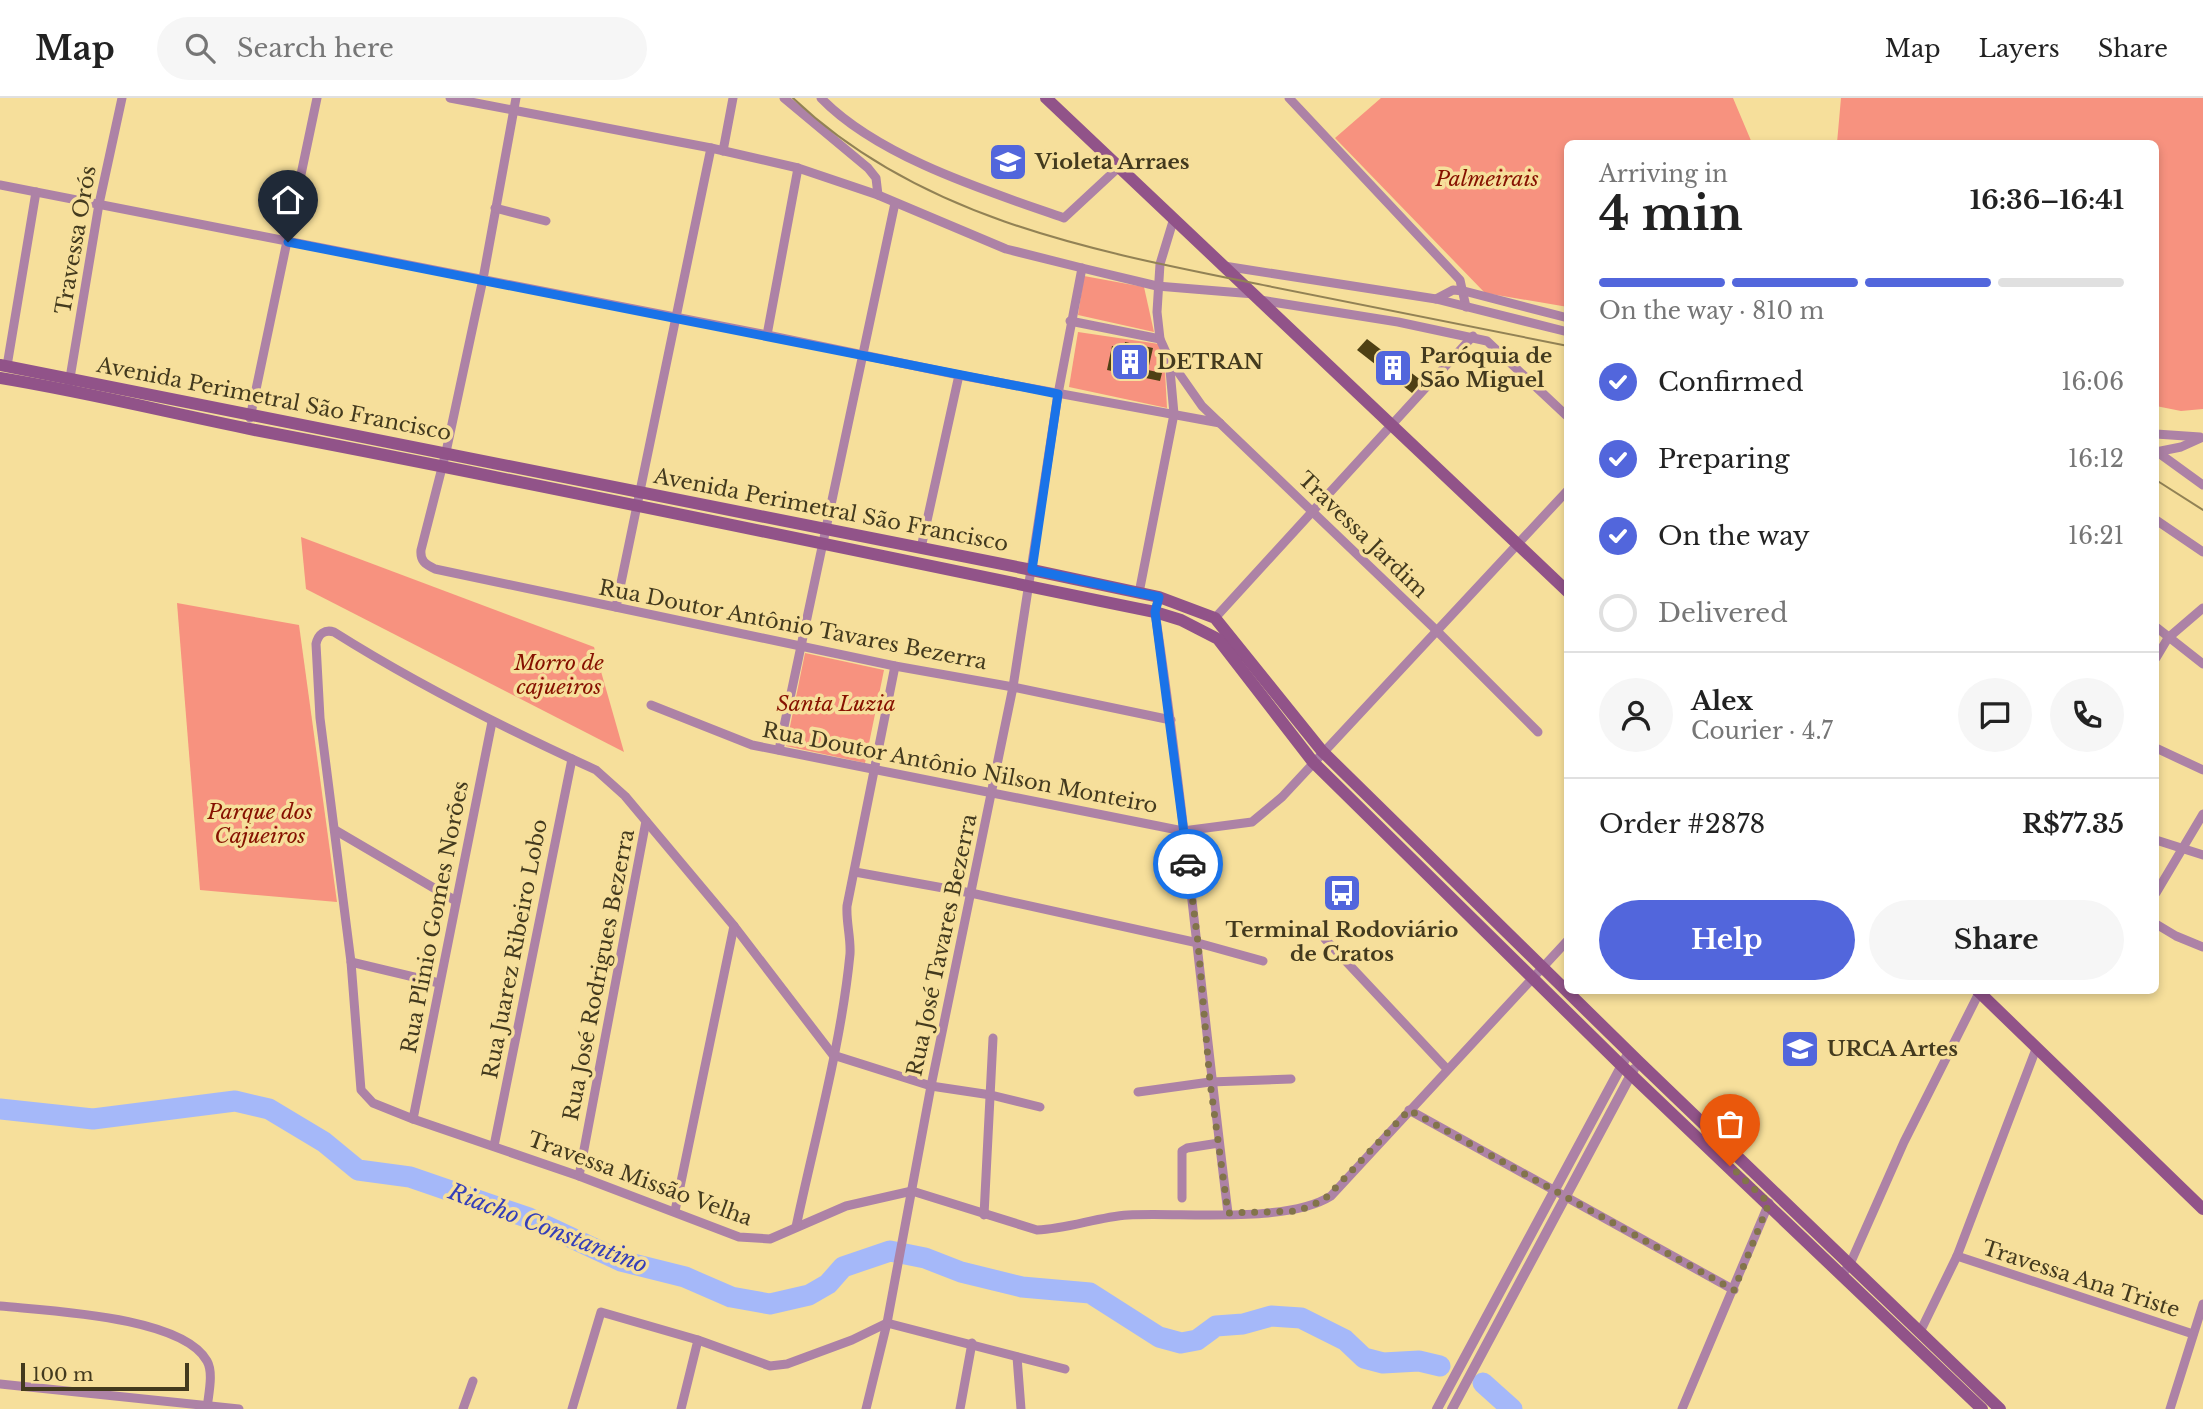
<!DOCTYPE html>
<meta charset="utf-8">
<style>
:root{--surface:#fff;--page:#f6f6f6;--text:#222;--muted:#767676;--line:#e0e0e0;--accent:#5266dc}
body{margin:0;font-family:"Libre Baskerville",serif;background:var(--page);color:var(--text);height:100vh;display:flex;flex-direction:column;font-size:26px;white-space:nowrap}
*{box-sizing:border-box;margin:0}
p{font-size:23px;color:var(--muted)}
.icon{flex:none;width:38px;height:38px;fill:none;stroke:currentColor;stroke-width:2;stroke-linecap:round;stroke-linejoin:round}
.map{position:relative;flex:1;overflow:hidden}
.details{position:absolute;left:1564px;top:42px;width:595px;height:854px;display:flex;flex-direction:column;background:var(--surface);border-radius:10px;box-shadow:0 4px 10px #0003}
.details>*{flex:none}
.scale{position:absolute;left:21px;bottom:18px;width:168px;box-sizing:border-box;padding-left:7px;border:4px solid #433a1e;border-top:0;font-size:19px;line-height:24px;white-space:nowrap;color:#433a1e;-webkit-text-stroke:5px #f6df9b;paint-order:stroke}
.pin{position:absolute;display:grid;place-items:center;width:60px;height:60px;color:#fff;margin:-72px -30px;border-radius:50% 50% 50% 0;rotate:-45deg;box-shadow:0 0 7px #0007}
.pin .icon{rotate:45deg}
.courier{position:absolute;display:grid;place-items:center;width:70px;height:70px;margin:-35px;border:5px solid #1a73e8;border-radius:50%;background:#fff;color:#222;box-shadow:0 2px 9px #0007}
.head em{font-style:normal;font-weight:800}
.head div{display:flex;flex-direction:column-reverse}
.head{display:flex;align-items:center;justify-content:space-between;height:119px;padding:0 35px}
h1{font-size:46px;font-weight:800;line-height:52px}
.bar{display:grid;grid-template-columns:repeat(4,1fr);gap:10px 7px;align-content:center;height:84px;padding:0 35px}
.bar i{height:9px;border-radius:5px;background:var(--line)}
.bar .active{background:var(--accent)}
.bar p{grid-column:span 4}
.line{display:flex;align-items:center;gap:18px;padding:0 35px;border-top:2px solid var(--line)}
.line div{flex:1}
.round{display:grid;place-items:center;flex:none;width:74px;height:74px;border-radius:37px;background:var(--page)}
ol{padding:0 35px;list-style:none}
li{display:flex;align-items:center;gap:21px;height:77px}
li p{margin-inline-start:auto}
li .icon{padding:7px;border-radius:50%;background:var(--accent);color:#fff;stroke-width:4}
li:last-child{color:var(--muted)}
li i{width:38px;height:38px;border:4px solid var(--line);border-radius:50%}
.button{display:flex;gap:14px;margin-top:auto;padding:14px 35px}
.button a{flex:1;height:80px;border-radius:42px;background:var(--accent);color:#fff;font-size:28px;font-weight:800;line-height:80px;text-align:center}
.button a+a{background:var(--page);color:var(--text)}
header{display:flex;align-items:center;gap:42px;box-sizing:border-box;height:98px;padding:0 35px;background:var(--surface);border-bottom:2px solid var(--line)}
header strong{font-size:33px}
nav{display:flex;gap:38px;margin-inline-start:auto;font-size:24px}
.search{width:490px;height:63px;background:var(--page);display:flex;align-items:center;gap:18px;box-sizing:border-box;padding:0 24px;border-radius:38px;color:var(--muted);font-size:26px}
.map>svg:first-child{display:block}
.green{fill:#f7927f}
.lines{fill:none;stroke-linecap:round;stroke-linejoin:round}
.river{stroke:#a5b8f9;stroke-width:21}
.building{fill:#4e4014}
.minor{stroke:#ad82a6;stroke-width:9}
.tertiary{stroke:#ad82a6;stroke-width:10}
.secondary{stroke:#915389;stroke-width:12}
.tram{stroke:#928255;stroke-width:2}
.done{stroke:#82744a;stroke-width:7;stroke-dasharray:0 12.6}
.route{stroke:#1a73e8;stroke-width:9}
.labels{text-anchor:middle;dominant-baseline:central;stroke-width:7;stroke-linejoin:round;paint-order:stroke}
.poi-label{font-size:21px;font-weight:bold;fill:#433a1e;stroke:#f6df9b;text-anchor:start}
.park-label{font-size:21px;font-style:italic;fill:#861100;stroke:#f6df9b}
.street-label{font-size:21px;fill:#433a1e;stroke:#f6df9b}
.water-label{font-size:23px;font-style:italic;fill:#343fb9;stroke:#f6df9b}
</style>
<header>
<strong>Map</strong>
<div class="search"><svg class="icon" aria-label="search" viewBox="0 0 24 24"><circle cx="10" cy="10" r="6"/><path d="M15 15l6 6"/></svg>Search here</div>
<nav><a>Map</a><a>Layers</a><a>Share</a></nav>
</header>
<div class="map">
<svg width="2203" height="1311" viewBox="0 0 2203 1311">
<rect width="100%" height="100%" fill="#f6df9b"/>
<!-- green -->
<g class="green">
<path d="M1381,0H1733L1752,45L1568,46V209L1485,195L1335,40Z"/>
<path d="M1841,0H2203V311L2181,313L2156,308V46L1837,45Z"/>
<path d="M1084,178L1144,189L1154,234L1078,217Z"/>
<path d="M1078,234L1159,246L1165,274L1167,310L1069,289Z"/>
<path d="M301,439L594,549L624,654L306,491Z"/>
<path d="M177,505L299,527L337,804L200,792Z"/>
<path d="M805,555L884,572L865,665L786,648Z"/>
</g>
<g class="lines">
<!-- river -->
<g class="river">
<path d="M0,1011L93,1021L235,1003L269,1011L324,1044L358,1072L410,1079L529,1120L621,1163L685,1179L731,1199L770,1206L809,1197L828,1186L843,1169L890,1153L925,1160L961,1174L1022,1189L1090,1195L1159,1239L1181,1245L1197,1242L1216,1228L1243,1226L1271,1218L1301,1220L1345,1242L1364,1260L1383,1265L1419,1263L1440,1268"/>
<path d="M1483,1285L1512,1311"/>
</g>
</g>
<!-- building -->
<g class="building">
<path d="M1367,241L1422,283L1412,295L1357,252Z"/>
<path d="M1125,244L1153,250L1148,272L1162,275L1160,283L1107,272L1112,248L1124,250Z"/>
</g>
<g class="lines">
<!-- minor -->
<g class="minor">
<path d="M450,0L711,50L798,70L878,97L1006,151L1082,170L1157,188L1254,196"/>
<path d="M516,0L483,181L446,354L421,452C420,463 425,466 435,471L895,568L1013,589L1171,622"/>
<path d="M784,0L868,70L876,80L878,97"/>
<path d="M821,0C878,59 987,93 1064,120L1119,69"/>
<path d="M1289,0L1460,182L1466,209"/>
<path d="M723,53L733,0"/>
<path d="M0,87L767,237L959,277L1220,325"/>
<path d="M495,110L546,123"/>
<path d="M1224,168L1436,201L1568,234"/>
<path d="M1436,201L1453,192L1464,193L1568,220"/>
<path d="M1260,202L1398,224L1487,243L1568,319"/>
<path d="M1070,223L1160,241"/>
<path d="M767,237L798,70"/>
<path d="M1169,261L1202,308L1436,532L1538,634"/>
<path d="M7,268L36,94"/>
<path d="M69,286L99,106L122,0"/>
<path d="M250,320L317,0"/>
<path d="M2156,336L2200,339"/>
<path d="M2156,353L2203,387"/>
<path d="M2156,354L2181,349L2201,340"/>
<path d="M2156,422L2203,454"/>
<path d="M921,450L959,277"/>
<path d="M1139,495L1174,316L1169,261L1160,241L1157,214L1160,166L1174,120"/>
<path d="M1159,499L1155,514C1185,714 1203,915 1228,1115"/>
<path d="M616,509L711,50"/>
<path d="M1215,520L1473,238"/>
<path d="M2156,529L2203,566"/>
<path d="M2156,560L2168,540L2203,510"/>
<path d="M651,607L752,647L1183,733L1252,724L1282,699L1568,392"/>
<path d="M2156,650L2203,672"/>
<path d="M779,652L895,105"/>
<path d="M335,732L456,803"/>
<path d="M2156,742L2203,757"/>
<path d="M855,774L971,795L1198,845L1263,863"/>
<path d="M2156,795L2203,716"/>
<path d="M2156,826L2176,838L2203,849"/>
<path d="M1325,841L1447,971"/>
<path d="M351,864L439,885"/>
<path d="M1138,994L1210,984L1291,981"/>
<path d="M1040,1009L991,997L931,988L833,957L734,828L625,698L596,672C506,631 418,587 334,534C325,531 318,536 316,546L320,620L351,864L361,992L373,1005L413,1021L579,1078L739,1139L770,1141L846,1108L912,1093L1037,1132C1068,1131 1097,1119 1128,1117C1183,1114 1287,1126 1331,1098L1568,842"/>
<path d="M1409,1012L1734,1192"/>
<path d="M413,1021L492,624"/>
<path d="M494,1048L572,661"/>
<path d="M579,1078L646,723"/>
<path d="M1182,1100V1053L1187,1050L1219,1045"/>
<path d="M675,1113L734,828"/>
<path d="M984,1117L993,940"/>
<path d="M796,1129C815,1039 841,948 850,856C851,840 846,824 847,808L895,568"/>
<path d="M1957,1158L2193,1236"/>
<path d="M1842,1177L1850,1166L1904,1044L1979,895"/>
<path d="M0,1208C48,1213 182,1218 207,1263C214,1275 208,1298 207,1311"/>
<path d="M1920,1234L1957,1158L2036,951"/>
<path d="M1017,1259L1021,1311"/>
<path d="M0,1286L239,1311"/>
<path d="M463,1311L473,1283"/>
<path d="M572,1311L601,1214L698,1242L770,1268L787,1266L852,1242L887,1225L1065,1271"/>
<path d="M681,1311L698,1242"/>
<path d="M866,1311L887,1225L931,988L1013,589L1058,296L1082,170"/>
<path d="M960,1311L972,1245"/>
<path d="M1682,1311L1769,1105"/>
<path d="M2170,1311L2203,1206"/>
</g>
<!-- tertiary -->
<g class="tertiary">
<path d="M1437,1311L1629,954"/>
<path d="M1452,1311L1634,971"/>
</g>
<!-- secondary -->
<g class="secondary">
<path d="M1046,0L1568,494"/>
<path d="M0,267L1032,472L1159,499L1215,520L1322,653L1638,963L2000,1311"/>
<path d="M0,280C86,294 170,315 255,332C556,389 855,453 1155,514L1181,522L1218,541L1313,664L1622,968L1982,1311"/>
<path d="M1977,892L2203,1111"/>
</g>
<!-- tram -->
<g class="tram">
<path d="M793,0C922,123 1100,154 1268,188C1368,208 1468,228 1568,248"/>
<path d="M2156,382L2203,412"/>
</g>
</g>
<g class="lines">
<!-- done -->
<path class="done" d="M1188,766L1198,845L1210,984L1228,1115L1298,1113L1324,1102L1409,1012L1734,1192L1769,1105L1730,1068"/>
<!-- route -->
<path class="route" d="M288,144L1058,296L1032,472L1159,499L1155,514L1188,766"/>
</g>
<!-- icons -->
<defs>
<symbol id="school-square" viewBox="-11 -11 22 22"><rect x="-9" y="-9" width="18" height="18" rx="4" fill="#5266dc" stroke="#f6df9b"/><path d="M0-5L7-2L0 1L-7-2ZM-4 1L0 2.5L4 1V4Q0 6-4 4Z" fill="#fff"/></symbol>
<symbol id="building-square" viewBox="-11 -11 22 22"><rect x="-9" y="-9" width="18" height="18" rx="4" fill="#5266dc" stroke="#f6df9b"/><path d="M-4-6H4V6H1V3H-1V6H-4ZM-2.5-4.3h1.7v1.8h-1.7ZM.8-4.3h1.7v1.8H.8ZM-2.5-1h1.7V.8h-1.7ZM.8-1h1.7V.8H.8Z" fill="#fff"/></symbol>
<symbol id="bus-square" viewBox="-11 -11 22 22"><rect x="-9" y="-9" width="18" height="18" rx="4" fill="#5266dc" stroke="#f6df9b"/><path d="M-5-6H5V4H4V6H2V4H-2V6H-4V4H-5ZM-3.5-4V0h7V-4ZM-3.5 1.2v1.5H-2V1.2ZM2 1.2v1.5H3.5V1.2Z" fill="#fff"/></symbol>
<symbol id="university-square" viewBox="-11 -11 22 22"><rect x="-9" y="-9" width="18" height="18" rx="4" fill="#5266dc" stroke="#f6df9b"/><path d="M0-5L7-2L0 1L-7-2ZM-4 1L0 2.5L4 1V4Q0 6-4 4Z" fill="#fff"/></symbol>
</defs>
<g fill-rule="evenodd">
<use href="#school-square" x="986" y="42" width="44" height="44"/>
<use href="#building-square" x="1108" y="242" width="44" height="44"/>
<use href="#building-square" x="1371" y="248" width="44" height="44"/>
<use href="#bus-square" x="1320" y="773" width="44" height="44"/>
<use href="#university-square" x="1778" y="929" width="44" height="44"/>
</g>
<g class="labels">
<!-- poi labels -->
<g class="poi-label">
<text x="1035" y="64">Violeta Arraes</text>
<text x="1420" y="258">Paróquia de<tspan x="1420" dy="24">São Miguel</tspan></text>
<text x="1157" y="264">DETRAN</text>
<text x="1342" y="832" text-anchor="middle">Terminal Rodoviário<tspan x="1342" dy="24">de Cratos</tspan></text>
<text x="1827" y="951">URCA Artes</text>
</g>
<!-- park labels -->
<g class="park-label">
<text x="1487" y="81">Palmeirais</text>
<text x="559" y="565">Morro de<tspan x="559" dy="24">cajueiros</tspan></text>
<text x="836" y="606">Santa Luzia</text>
<text x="260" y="714">Parque dos<tspan x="260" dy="24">Cajueiros</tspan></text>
</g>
<!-- street labels -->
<g class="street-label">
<text transform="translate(76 142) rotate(-80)">Travessa Orós</text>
<text transform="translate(274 301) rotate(11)">Avenida Perimetral São Francisco</text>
<text transform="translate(831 412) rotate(11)">Avenida Perimetral São Francisco</text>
<text transform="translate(1363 437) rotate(44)">Travessa Jardim</text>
<text transform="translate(793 527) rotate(11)">Rua Doutor Antônio Tavares Bezerra</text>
<text transform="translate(960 670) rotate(11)">Rua Doutor Antônio Nilson Monteiro</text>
<text transform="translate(435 819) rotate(-79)">Rua Plinio Gomes Norões</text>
<text transform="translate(942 847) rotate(-78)">Rua José Tavares Bezerra</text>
<text transform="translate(515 851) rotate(-79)">Rua Juarez Ribeiro Lobo</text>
<text transform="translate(599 877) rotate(-79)">Rua José Rodrigues Bezerra</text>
<text transform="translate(640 1081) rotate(20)">Travessa Missão Velha</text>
<text transform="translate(2081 1181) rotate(18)">Travessa Ana Triste</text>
</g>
<!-- water labels -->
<g class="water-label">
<text transform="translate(548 1130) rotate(21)">Riacho Constantino</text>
</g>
</g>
</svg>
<div class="scale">100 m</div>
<div class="pin" style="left:1730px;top:1068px;background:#ea580c"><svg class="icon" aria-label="bag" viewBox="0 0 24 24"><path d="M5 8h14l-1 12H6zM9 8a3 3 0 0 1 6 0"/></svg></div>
<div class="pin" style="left:288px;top:144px;background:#1f2937"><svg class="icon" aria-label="home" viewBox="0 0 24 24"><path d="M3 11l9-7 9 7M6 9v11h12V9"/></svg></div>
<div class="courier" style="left:1188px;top:766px"><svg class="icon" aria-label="car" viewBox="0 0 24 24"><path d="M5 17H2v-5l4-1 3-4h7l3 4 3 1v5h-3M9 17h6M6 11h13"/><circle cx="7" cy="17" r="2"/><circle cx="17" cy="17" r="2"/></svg></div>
<section class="details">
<div class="head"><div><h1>4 min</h1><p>Arriving in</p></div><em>16:36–16:41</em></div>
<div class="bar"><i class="active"></i><i class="active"></i><i class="active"></i><i></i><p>On the way · 810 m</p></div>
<ol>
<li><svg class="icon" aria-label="check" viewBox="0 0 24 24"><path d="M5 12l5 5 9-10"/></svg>Confirmed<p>16:06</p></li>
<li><svg class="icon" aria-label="check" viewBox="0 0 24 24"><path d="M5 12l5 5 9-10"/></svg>Preparing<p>16:12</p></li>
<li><svg class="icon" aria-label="check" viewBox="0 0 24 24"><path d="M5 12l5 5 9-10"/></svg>On the way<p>16:21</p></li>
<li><i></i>Delivered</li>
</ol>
<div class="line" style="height:126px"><a class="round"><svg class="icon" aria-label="person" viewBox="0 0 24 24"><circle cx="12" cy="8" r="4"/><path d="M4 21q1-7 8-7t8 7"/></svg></a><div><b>Alex</b><p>Courier · 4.7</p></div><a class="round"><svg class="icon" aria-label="chat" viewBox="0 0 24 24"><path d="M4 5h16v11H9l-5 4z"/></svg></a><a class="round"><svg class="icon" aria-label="phone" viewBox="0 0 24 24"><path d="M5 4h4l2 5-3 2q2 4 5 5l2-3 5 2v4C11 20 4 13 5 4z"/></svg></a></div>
<div class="line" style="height:91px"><div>Order #2878</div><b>R$77.35</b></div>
<div class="button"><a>Help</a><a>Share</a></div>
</section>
</div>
